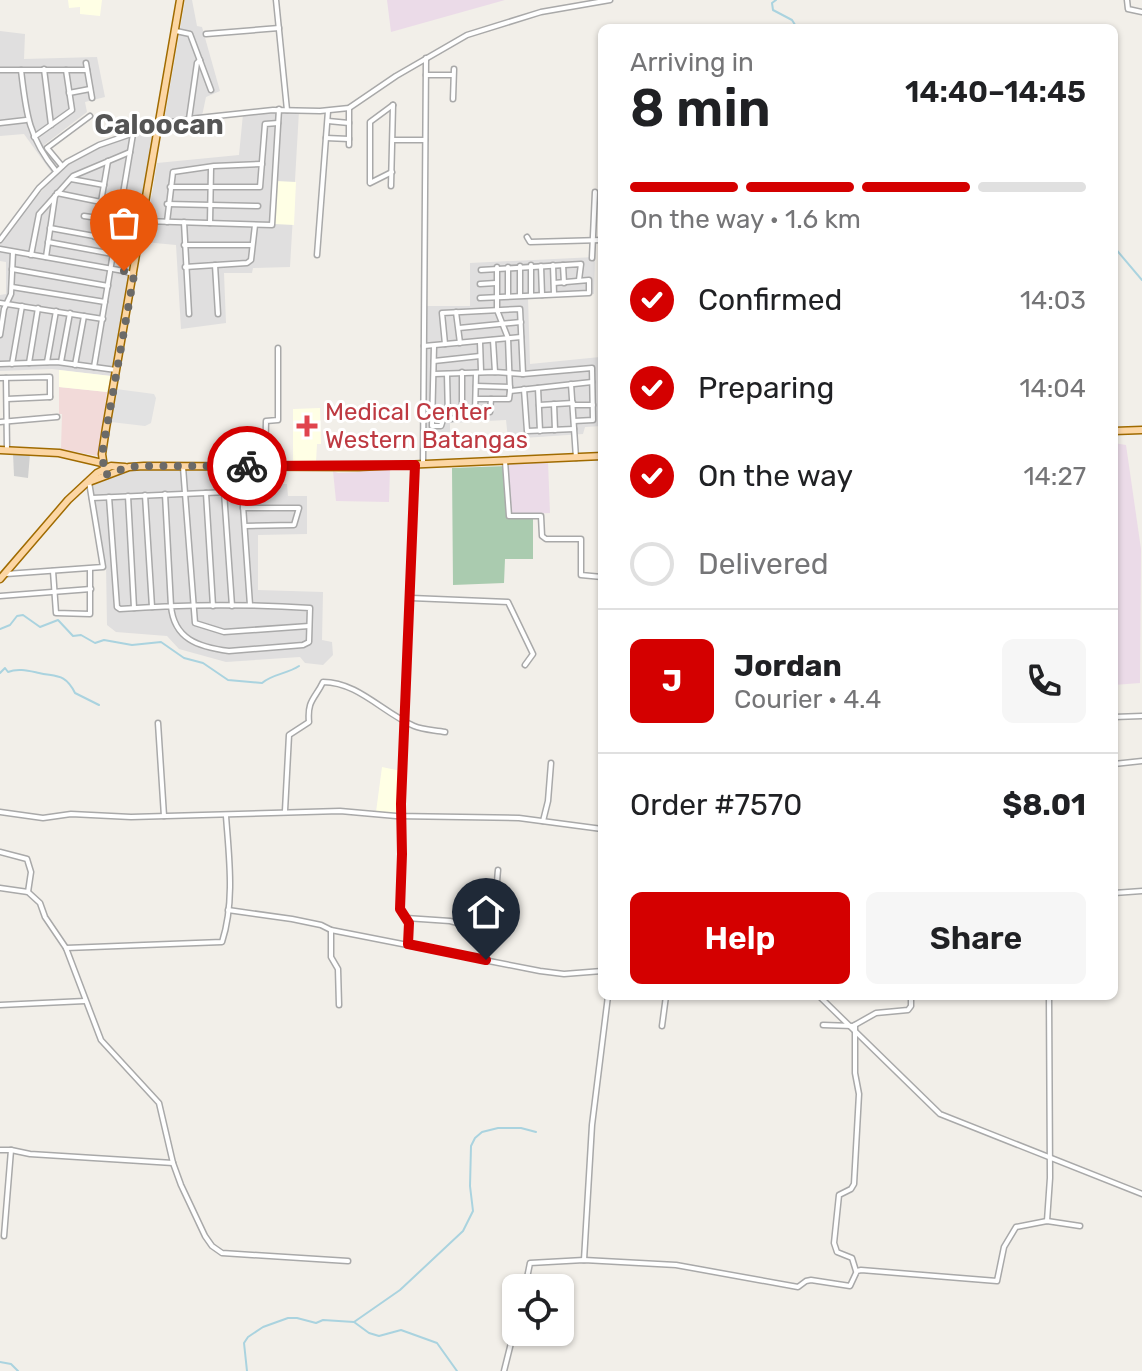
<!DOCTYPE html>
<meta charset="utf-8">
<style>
:root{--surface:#fff;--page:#f6f6f6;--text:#202124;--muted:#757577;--line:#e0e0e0;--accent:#d40000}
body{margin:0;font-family:Rubik,sans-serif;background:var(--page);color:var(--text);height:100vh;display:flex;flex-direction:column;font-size:30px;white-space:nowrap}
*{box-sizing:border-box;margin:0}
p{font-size:26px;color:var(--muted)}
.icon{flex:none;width:44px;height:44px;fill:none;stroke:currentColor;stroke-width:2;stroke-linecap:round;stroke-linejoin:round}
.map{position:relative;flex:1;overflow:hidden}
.details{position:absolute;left:598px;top:24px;width:520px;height:976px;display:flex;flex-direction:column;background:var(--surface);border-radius:12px;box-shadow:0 2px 6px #0004}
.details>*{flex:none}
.controls{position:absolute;left:502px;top:1274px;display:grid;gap:16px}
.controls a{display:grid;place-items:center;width:72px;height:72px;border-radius:12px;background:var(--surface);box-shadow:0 2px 6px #0004;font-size:40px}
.pin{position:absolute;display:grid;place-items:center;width:68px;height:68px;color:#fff;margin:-82px -34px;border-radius:50% 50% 50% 0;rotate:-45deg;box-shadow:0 0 8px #0007}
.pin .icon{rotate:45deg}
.courier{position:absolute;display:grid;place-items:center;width:80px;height:80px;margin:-40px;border:6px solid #d40000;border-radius:50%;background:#fff;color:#222;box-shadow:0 2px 10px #0007}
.summary em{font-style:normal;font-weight:600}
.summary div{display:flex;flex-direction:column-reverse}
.summary{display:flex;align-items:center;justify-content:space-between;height:136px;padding:0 32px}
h1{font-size:52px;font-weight:600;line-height:60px}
.bar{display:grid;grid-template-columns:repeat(4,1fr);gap:12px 8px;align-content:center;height:96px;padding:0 32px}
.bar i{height:10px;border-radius:6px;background:var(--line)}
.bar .selected{background:var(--accent)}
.bar p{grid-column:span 4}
.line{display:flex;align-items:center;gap:20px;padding:0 32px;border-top:2px solid var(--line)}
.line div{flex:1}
.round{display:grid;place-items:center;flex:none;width:84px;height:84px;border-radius:12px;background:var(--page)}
ol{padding:0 32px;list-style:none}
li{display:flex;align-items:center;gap:24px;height:88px}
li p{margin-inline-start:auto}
li .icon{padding:8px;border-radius:50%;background:var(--accent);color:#fff;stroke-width:4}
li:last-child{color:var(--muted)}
li i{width:44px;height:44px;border:4px solid var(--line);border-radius:50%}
.cta{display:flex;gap:16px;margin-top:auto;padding:16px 32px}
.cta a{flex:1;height:92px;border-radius:12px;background:var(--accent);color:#fff;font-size:32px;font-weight:600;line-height:92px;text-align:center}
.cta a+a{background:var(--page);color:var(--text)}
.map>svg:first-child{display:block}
.residential{fill:#e0dfdf}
.commercial{fill:#f2dad9}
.industrial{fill:#ebdbe8}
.education{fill:#ffffe5}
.religious{fill:#d0d0d0}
.cemetery{fill:#aacbaf}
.parking{fill:#e2e2e2}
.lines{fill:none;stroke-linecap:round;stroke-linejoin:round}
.stream{stroke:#aad3df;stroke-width:2}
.minor-casing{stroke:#a9a9a9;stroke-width:7}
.major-casing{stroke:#a06b00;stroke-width:9}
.minor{stroke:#fff;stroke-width:4}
.major{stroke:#fcd6a4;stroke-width:6}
.done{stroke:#6b6a68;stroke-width:8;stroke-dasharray:0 14.4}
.route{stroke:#d40000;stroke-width:10}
.health-dot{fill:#e0444e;stroke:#fff;stroke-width:3}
.labels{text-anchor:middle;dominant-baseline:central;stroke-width:6;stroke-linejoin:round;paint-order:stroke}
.health-label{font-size:24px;fill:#be3a42;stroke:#fff;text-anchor:start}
.quarter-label{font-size:28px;font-weight:bold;fill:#555;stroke:#fff}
</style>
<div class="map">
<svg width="1142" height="1371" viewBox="0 0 1142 1371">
<rect width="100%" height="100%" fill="#f2efe9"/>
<!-- residential -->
<g class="residential">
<path d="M185,0H192L197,26L202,27L220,91L206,97L202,116L164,121Z"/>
<path d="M0,31L25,34L24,59L97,57L105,97L85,102L87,112L44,145L59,166L52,173L24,134L0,136Z"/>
<path d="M280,111H299L290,267L253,268L252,273H224L226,323L181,329L176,245L144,242L157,163L239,155L243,114Z"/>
<path d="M155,126L111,376L52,369L0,371V295L6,294V262L0,261V244L25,209L64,167L110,143Z"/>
<path d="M595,257L594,294L528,298L530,364L600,357L602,426L585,427L583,434L508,439L506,420L450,423V432H426L427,306H470V263Z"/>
<path d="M265,468V484H287L288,496H307V534L258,535V590L323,592L322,640L332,642L333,655L323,665L305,663L300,657L226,662L179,649L167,636L116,632L107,625L106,564H104L92,485L130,470Z"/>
</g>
<!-- commercial -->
<path class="commercial" d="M59,387L107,392L98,456L61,449L62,414H59Z"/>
<!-- industrial -->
<g class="industrial">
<path d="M387,0H505L391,32Z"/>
<path d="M1114,443L1126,445L1141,549L1140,683L1114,685Z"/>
<path d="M548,462L550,513L510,515L507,464Z"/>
<path d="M360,469H390L389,502L336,501L333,471L338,473L359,472Z"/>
</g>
<!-- education -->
<g class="education">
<path d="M68,0H102L100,16L80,14V7L69,8Z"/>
<path d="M276,181L296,182L294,225L274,224Z"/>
<path d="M59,370L111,376L107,392L59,387Z"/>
<path d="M320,408L321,444H317L316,462L293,461V409Z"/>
<path d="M382,767L401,771L399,814L376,812Z"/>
</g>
<!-- religious -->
<path class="religious" d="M13,453L30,454L28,478L14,476Z"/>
<!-- cemetery -->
<path class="cemetery" d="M507,466L510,515L533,514V559H505L504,583L453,585L452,468Z"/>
<!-- parking -->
<path class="parking" d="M116,389L154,394L156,398L151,423L145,426L111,422Z"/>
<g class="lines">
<!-- stream -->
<g class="stream">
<path d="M776,0L772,3L773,10L792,20L797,28"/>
<path d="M1114,247L1142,280"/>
<path d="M0,629L10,625L17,616L23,615L40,627L58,620L73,636L81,635L95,643L104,640L132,645L161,642L184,658L203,663L228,680L262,683C272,674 287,674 299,666"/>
<path d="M0,673L5,668L8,672C18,668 29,671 39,673C56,677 65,673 75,693L99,705"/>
<path d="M354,1322L400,1290L463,1231L473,1211L470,1186L471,1146L475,1138L482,1132L498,1128H521L536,1132"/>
<path d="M0,1362L11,1364L18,1371"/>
<path d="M247,1371L244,1343L248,1337L263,1327L288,1318H297L316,1323L323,1320L354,1322L369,1333L379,1336L401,1330L437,1343L457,1371"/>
</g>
<defs>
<g id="minor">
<path d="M276,0L287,110"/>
<path d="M1127,0L1128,9L1142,12"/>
<path d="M176,31L190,34L211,90"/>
<path d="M206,34L279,28"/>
<path d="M86,63L92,98"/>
<path d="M44,69L51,125"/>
<path d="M0,70H87"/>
<path d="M21,70C26,112 28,137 56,171"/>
<path d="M426,75H453"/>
<path d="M69,93L90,89"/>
<path d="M453,99L454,69"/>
<path d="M189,119L197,63L200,60"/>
<path d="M328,121L349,123"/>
<path d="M0,123L26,120"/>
<path d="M34,137L72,110L66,70"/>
<path d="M326,138L349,139"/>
<path d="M393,140H425"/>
<path d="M349,145V108"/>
<path d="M62,166L47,148L90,116"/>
<path d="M392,172L370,183V122L393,105"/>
<path d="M71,179L104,185"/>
<path d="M391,186L393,105"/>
<path d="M170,187H260L265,124L278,123"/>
<path d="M57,193L101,202"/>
<path d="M167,204L258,206"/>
<path d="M84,216L98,218"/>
<path d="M143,221L272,225L279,109"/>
<path d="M167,222L173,172L214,166L262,164"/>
<path d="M184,222L189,314"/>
<path d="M210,223L211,168"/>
<path d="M50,228L116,240"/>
<path d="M95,237L108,161"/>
<path d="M527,237L530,242L602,240"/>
<path d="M0,240L39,188L67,162L99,145L160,124L189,119L273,110L320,111L349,108L396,76L467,35L541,12L610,0"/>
<path d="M48,242L113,254"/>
<path d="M184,245H251"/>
<path d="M0,249L124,271L134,275"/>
<path d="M31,255L39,214L73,176L130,152"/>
<path d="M317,255L328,111"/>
<path d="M46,257L55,196"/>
<path d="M592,258L595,192"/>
<path d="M215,265L218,314"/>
<path d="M531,265V295"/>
<path d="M553,265L554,294"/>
<path d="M563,265L564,283"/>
<path d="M541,266L542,295"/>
<path d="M185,267L247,263L251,260L255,225"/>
<path d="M497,267V310L508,338L510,391L592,382"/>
<path d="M12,269L108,286"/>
<path d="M481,270L581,264L579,280"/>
<path d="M480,284L496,283"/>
<path d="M12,287L105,302"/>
<path d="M520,295V266"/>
<path d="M508,296V267"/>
<path d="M480,298L589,293V280L554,283"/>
<path d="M0,303L103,319"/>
<path d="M456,312L460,343"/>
<path d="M459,328L521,322"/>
<path d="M0,335L4,309L11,294L13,252"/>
<path d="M493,340L495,372"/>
<path d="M480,342L481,371"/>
<path d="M445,344L442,313L520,309L523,374"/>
<path d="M424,346L521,337"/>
<path d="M434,346L432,426H441L444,417H448"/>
<path d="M434,361L480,356"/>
<path d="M47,362L56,311"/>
<path d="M61,362L70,313"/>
<path d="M29,363L38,308"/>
<path d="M0,364L57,362L116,370"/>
<path d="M12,364L22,306"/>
<path d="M75,365L84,316"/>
<path d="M94,367L133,134"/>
<path d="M434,374L495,372L523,374L592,368L593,420L574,421"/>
<path d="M447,374L448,417L450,419L461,417L462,413V372"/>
<path d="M0,378L50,377V397"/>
<path d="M6,378L7,450"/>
<path d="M571,384L576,458"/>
<path d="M476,386L510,387"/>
<path d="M538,388L540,431"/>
<path d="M524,389L527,431L574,429"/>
<path d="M7,399L50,397"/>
<path d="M476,399H509L510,391"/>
<path d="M554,404L555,430"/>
<path d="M539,405L573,403"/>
<path d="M573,405H593"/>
<path d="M462,413L490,412L491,399"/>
<path d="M475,413L476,373"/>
<path d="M0,422L57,417"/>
<path d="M505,461L509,516H541L542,536L546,539H581V575L602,577"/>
<path d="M423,464L426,58"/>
<path d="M265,466L266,421L278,420V348"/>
<path d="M183,467L195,623L224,632L309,626"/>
<path d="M242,491L250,605"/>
<path d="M224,492L232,606"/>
<path d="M206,493L213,606"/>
<path d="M145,495L152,607"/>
<path d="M128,496L134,608"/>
<path d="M109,497L117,607L120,609C184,604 247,604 310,608L309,642L303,645L229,651C198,647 174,639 171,606L165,494"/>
<path d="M92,498L272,490"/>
<path d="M243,508H299L294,525L245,526"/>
<path d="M53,571L56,613L90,614V569"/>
<path d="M6,574L103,567L89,482"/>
<path d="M0,596L91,589"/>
<path d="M411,598L508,602L533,654L525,665"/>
<path d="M1114,717L1142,716"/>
<path d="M158,723L164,816"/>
<path d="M1114,764L1142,761"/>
<path d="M285,811L289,735L309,722C307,700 315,699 323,682C358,682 383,713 414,726C423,730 435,730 445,732"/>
<path d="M0,812L43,818L71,814L131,817L340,811L396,816L519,818L602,829"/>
<path d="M543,821L548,801L551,763"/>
<path d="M0,852L27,859L31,872L28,892"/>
<path d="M0,888L28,892L40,903L45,917L66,948L101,1040L159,1103L173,1163L181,1185L205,1236L212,1246L222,1253L348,1261"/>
<path d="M1114,893L1142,891"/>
<path d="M228,910L292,919L321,925L331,930L540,971L564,974L602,971"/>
<path d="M406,918L450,921L484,930C497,915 496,889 498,870"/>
<path d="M331,930V957L338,969L339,1005"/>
<path d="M484,930L486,960"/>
<path d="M408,944L409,923L400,909L402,854L401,804L415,465"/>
<path d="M66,948L222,942C235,902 229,857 226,816"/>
<path d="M819,996L940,1114L1142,1194"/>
<path d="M0,1005L85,1001"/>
<path d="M823,1025L853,1026L876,1013L908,1010L911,1006V996"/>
<path d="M855,1025V1073L859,1094L854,1184L851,1189L839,1195L834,1243L837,1252L852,1258L856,1271"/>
<path d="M662,1026L666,996"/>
<path d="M0,1150H11L30,1154L173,1163"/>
<path d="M1047,1221L1050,1178L1049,996"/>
<path d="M4,1236L11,1150"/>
<path d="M584,1260L592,1125L608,996"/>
<path d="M525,1288L530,1263L584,1260L676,1265L798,1287L806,1281L811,1280L850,1286L857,1271L861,1270L997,1281L1004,1247L1016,1227L1047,1221L1080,1226"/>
<path d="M504,1371L516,1323"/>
</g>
<g id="major">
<path d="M1114,431L1142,430"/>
<path d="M0,450L59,453L102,463"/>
<path d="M105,475L102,454L106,428L180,0"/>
<path d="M89,482L129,467L144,466L358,467L602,456"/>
<path d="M0,579L68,500L97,473L111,466L125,467"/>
</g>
</defs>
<!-- minor casing -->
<use href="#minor" class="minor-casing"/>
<!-- major casing -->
<use href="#major" class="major-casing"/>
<!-- minor -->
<use href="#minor" class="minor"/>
<!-- major -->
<use href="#major" class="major"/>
</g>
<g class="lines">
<!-- done -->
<path class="done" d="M124,271L134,275L102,454L105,475L129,467L144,466H247"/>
<!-- route -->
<path class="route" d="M247,466L415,465L401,804L402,854L400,909L409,923L408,944L486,960"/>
</g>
<!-- markers -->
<path class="health-dot" d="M303 414h8v8h8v8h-8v8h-8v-8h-8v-8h8z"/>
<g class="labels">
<!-- health labels -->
<g class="health-label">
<text x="325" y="412">Medical Center<tspan x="325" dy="28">Western Batangas</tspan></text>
</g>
<!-- quarter labels -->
<g class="quarter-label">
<text x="159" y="124">Caloocan</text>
</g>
</g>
</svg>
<div class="controls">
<a><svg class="icon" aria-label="locate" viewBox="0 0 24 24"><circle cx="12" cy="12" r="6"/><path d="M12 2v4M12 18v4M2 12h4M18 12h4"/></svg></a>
</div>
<div class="pin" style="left:124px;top:271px;background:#ea580c"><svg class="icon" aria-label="bag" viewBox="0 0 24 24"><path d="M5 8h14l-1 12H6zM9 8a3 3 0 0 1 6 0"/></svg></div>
<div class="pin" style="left:486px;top:960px;background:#1f2937"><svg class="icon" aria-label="home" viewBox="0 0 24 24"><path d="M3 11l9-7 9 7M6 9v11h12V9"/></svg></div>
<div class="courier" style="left:247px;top:466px"><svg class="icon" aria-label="bike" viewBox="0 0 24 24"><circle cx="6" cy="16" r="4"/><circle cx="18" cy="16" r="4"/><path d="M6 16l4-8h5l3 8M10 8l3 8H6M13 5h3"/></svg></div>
<section class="details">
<div class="summary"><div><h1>8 min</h1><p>Arriving in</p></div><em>14:40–14:45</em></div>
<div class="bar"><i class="selected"></i><i class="selected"></i><i class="selected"></i><i></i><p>On the way · 1.6 km</p></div>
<ol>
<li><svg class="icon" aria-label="check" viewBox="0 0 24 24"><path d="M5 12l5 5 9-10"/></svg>Confirmed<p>14:03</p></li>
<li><svg class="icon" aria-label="check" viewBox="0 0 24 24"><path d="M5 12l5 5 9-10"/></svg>Preparing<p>14:04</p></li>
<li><svg class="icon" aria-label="check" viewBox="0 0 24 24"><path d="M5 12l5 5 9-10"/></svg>On the way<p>14:27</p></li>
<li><i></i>Delivered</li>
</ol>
<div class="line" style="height:144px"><b class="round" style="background:var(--accent);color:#fff">J</b><div><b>Jordan</b><p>Courier · 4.4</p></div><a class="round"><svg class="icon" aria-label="phone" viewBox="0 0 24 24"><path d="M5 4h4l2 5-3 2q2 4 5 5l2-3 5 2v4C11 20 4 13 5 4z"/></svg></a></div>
<div class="line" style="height:104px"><div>Order #7570</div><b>$8.01</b></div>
<div class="cta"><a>Help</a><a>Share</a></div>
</section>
</div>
